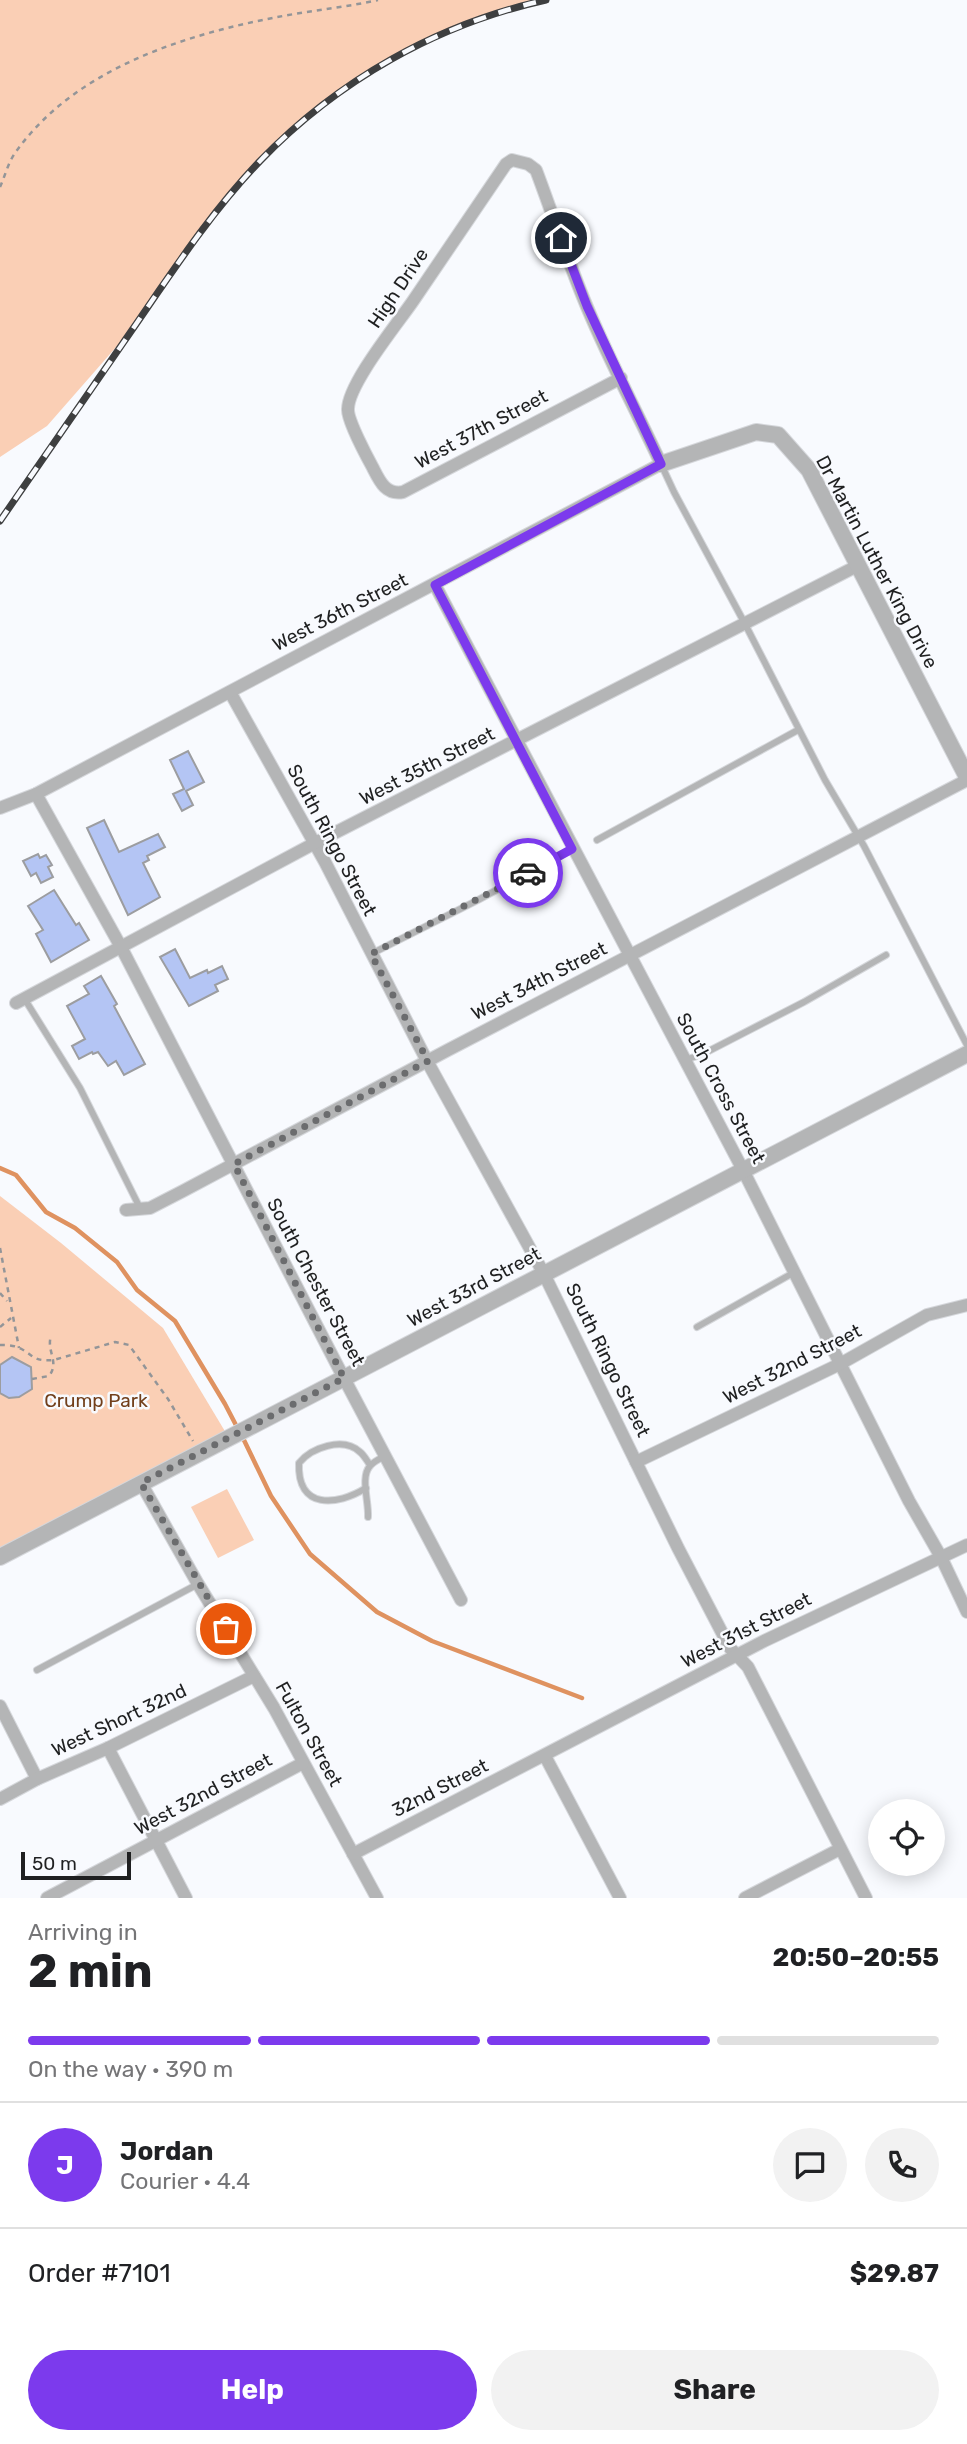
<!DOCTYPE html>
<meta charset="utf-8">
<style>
:root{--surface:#fff;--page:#f2f2f2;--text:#202124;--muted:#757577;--line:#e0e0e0;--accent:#7c3aed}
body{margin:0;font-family:Rubik,sans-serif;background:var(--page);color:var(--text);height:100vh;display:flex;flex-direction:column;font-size:26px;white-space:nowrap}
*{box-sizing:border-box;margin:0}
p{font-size:23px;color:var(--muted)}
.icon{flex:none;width:38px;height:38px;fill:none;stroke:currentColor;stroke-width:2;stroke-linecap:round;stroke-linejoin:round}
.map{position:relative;height:1898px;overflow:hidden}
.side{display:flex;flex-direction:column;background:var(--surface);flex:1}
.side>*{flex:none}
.tools{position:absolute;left:868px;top:1799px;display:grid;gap:14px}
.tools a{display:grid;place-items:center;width:77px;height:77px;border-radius:50%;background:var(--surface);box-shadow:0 4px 18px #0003;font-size:35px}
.scale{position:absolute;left:21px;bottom:18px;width:110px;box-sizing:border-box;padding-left:7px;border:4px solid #1f2021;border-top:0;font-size:19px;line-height:24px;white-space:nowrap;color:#1f2021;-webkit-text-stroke:5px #f8fafe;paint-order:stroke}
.pin{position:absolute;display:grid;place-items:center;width:60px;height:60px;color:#fff;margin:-30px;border:4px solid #fff;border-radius:50%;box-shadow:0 2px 7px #0007}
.courier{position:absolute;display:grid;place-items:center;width:70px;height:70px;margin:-35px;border:5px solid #7c3aed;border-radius:50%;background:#fff;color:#222;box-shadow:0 2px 9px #0007}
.headline em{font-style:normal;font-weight:700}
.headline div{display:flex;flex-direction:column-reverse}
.headline{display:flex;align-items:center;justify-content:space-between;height:119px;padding:0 28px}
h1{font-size:46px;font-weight:700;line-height:52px}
.bar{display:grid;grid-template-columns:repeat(4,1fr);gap:10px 7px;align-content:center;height:84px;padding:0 28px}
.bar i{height:9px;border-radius:5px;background:var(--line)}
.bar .active{background:var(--accent)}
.bar p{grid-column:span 4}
.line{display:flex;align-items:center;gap:18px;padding:0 28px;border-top:2px solid var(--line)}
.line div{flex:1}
.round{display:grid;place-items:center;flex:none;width:74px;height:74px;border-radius:37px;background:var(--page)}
.action{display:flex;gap:14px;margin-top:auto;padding:14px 28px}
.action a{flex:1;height:80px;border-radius:42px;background:var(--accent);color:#fff;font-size:28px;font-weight:700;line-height:80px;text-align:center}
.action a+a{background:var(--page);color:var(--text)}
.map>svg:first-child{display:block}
.green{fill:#facfb5}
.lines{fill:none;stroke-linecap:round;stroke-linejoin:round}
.stream{stroke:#df9260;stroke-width:4.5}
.building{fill:#b4c5f4;stroke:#9c9da0;stroke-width:2}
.service-casing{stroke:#d5d7db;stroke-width:8}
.minor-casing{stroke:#d5d7db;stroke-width:14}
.tertiary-casing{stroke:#d5d7db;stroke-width:18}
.path{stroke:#939598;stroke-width:2.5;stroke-dasharray:5 5;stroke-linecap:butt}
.service{stroke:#b4b5b6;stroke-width:6}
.minor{stroke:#b4b5b6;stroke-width:12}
.tertiary{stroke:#b4b5b6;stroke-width:16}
.rail-casing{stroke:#3e3f40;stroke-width:7}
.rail{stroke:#f8fafe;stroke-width:4.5;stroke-dasharray:13;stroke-linecap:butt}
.done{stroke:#6b6c6e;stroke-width:7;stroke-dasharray:0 12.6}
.route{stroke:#7c3aed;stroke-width:9}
.labels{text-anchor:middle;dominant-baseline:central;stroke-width:5;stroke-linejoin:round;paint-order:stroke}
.street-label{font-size:19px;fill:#1f2021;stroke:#f8fafe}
.park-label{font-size:19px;fill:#723f1b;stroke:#f8fafe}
</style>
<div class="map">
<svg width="967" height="1898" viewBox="0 0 967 1898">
<rect width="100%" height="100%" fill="#f8fafe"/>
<!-- green -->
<g class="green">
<path d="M0,0H546L486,16L443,33L397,56L328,101L292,131L259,162L226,200L138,322L47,426L0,457Z"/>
<path d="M0,1196L61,1243L163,1328L229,1438L0,1556Z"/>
<path d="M227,1489L254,1540L218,1558L191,1507Z"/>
</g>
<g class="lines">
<!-- stream -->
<g class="stream">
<path d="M0,1168L16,1175L46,1212L75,1228L117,1262L137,1290L175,1321L225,1404L238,1429"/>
<path d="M242,1436L271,1496L310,1554L377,1612L432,1641L582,1698"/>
</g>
</g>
<!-- building -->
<g class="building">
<path d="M188,751L204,782L186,791L193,805L182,811L173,794L184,789L170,760Z"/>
<path d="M104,820L119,852L158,834L165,847L147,856L149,860L143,863L160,897L128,915L87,828Z"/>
<path d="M38,854L40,858L46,855L52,865L48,867L53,877L41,883L36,873L31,876L23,861Z"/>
<path d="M54,890L76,925L79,923L89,940L51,962L36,934L43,930L28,906Z"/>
<path d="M175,949L190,978L207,970L208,973L222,966L228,979L215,985L218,991L189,1006L160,957Z"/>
<path d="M101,976L117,1004L114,1006L145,1064L124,1075L116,1061L108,1066L98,1052L93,1054L92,1052L79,1059L72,1046L85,1039L67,1006L89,994L84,986Z"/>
<path d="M12,1357L31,1367L32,1389L19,1397L9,1398L0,1393V1365Z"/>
</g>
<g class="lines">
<defs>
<g id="service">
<path d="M661,464L674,492L744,622L825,780L864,846L967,1045"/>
<path d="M597,840L798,730"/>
<path d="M373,953L478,900L572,849"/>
<path d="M24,998L80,1088L140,1208"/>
<path d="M685,1060L703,1054L804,1002L886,955"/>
<path d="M697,1327L793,1273"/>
<path d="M366,1488C337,1506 297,1510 299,1463C311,1448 343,1436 360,1452C364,1455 367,1461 370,1465"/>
<path d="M368,1517C369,1502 360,1477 370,1466C373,1462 380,1459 384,1456"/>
<path d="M37,1670L198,1584"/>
</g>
<g id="minor">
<path d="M435,585L743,1170L909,1501L941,1557L967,1612"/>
<path d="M230,692L325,862L427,1061L544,1274L678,1548L730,1648L748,1667L866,1898"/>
<path d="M36,794L121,947L336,1363L461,1600"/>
<path d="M0,808L36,794L661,464C637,412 609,360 587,307C568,262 553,215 536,170L528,164L512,160L506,164C475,209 444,255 413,301C398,323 347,385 348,410C348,421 367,457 373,468C380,482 386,495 403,492L621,378"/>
<path d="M16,1003L315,843L857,566"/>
<path d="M126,1210L150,1208L183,1191L448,1050L967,780"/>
<path d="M636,1462L840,1364L927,1315L967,1305"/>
<path d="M141,1483L198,1584L274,1708L377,1898"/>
<path d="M0,1706L37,1779"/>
<path d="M108,1748L186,1898"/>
<path d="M545,1756L620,1898"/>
<path d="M0,1799L37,1779L108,1748L254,1676"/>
<path d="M353,1854L764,1641L967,1545"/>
<path d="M47,1898L303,1763"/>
<path d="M745,1898L840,1849"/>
</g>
<g id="tertiary">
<path d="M661,464L756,432L778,435L809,470L967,777"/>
<path d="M0,1557L967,1054"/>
</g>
</defs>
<!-- service casing -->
<use href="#service" class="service-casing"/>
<!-- minor casing -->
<use href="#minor" class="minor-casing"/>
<!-- tertiary casing -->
<use href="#tertiary" class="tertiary-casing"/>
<!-- path -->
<g class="path">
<path d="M0,187C5,176 8,163 15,153C75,68 186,34 283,16C315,10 347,7 378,0"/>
<path d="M0,1248L19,1348"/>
<path d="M0,1293L7,1301"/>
<path d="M0,1327L11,1318"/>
<path d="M0,1345C5,1345 12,1345 17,1347C34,1354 31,1362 54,1360L115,1342L129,1345L168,1399L193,1441"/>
<path d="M32,1379L49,1376C60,1362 46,1351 51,1336"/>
</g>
<!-- service -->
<use href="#service" class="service"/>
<!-- minor -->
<use href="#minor" class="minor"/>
<!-- tertiary -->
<use href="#tertiary" class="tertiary"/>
<defs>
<path id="rail" d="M0,521C44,457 88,394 132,330C172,272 211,212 260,161C337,81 437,24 546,0"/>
</defs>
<!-- rail casing -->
<use href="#rail" class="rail-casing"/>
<!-- rail -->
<use href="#rail" class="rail"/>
</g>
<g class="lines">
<!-- done -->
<path class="done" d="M226,1629L141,1483L344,1378L234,1164L428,1061L371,954L528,873"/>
<!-- route -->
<path class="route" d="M528,873L572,849L435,585L661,464L587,306L561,238"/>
</g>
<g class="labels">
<!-- street labels -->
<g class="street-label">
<text transform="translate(398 288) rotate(-56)">High Drive</text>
<text transform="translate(481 429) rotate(-28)">West 37th Street</text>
<text transform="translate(877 562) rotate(62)">Dr Martin Luther King Drive</text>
<text transform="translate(340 612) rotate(-27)">West 36th Street</text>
<text transform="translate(427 766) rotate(-27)">West 35th Street</text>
<text transform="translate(332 840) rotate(62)">South Ringo Street</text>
<text transform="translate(539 981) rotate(-27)">West 34th Street</text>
<text transform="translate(721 1088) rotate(62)">South Cross Street</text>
<text transform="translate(316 1282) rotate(62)">South Chester Street</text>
<text transform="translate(474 1287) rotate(-28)">West 33rd Street</text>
<text transform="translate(608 1360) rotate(64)">South Ringo Street</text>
<text transform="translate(792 1364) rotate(-27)">West 32nd Street</text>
<text transform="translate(746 1630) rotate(-27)">West 31st Street</text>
<text transform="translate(119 1720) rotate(-25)">West Short 32nd</text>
<text transform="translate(309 1734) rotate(61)">Fulton Street</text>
<text transform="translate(440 1788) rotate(-27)">32nd Street</text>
<text transform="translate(203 1794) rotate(-28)">West 32nd Street</text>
</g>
<!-- park labels -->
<g class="park-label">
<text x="96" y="1400">Crump Park</text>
</g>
</g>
</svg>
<div class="tools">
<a><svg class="icon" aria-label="locate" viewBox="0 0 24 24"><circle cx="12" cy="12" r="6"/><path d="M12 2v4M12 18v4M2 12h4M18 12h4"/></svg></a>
</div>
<div class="scale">50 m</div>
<div class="pin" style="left:226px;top:1629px;background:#ea580c"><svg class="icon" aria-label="bag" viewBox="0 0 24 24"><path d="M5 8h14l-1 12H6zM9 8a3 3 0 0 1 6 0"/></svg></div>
<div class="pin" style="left:561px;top:238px;background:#1f2937"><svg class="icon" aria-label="home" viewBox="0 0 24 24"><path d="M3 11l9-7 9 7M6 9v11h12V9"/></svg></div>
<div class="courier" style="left:528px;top:873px"><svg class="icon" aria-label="car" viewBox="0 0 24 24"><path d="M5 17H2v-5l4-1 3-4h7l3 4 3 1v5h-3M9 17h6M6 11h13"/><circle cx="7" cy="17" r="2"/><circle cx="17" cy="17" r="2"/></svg></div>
</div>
<section class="side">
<div class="headline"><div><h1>2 min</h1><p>Arriving in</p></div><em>20:50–20:55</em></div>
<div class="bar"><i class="active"></i><i class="active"></i><i class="active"></i><i></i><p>On the way · 390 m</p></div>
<div class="line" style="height:126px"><b class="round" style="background:var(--accent);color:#fff">J</b><div><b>Jordan</b><p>Courier · 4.4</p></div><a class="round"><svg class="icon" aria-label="chat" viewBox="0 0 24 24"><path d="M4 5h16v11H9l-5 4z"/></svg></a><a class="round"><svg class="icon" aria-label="phone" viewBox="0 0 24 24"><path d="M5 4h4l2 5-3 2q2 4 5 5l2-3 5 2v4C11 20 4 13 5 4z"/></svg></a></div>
<div class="line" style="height:91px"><div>Order #7101</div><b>$29.87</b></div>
<div class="action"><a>Help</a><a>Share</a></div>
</section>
